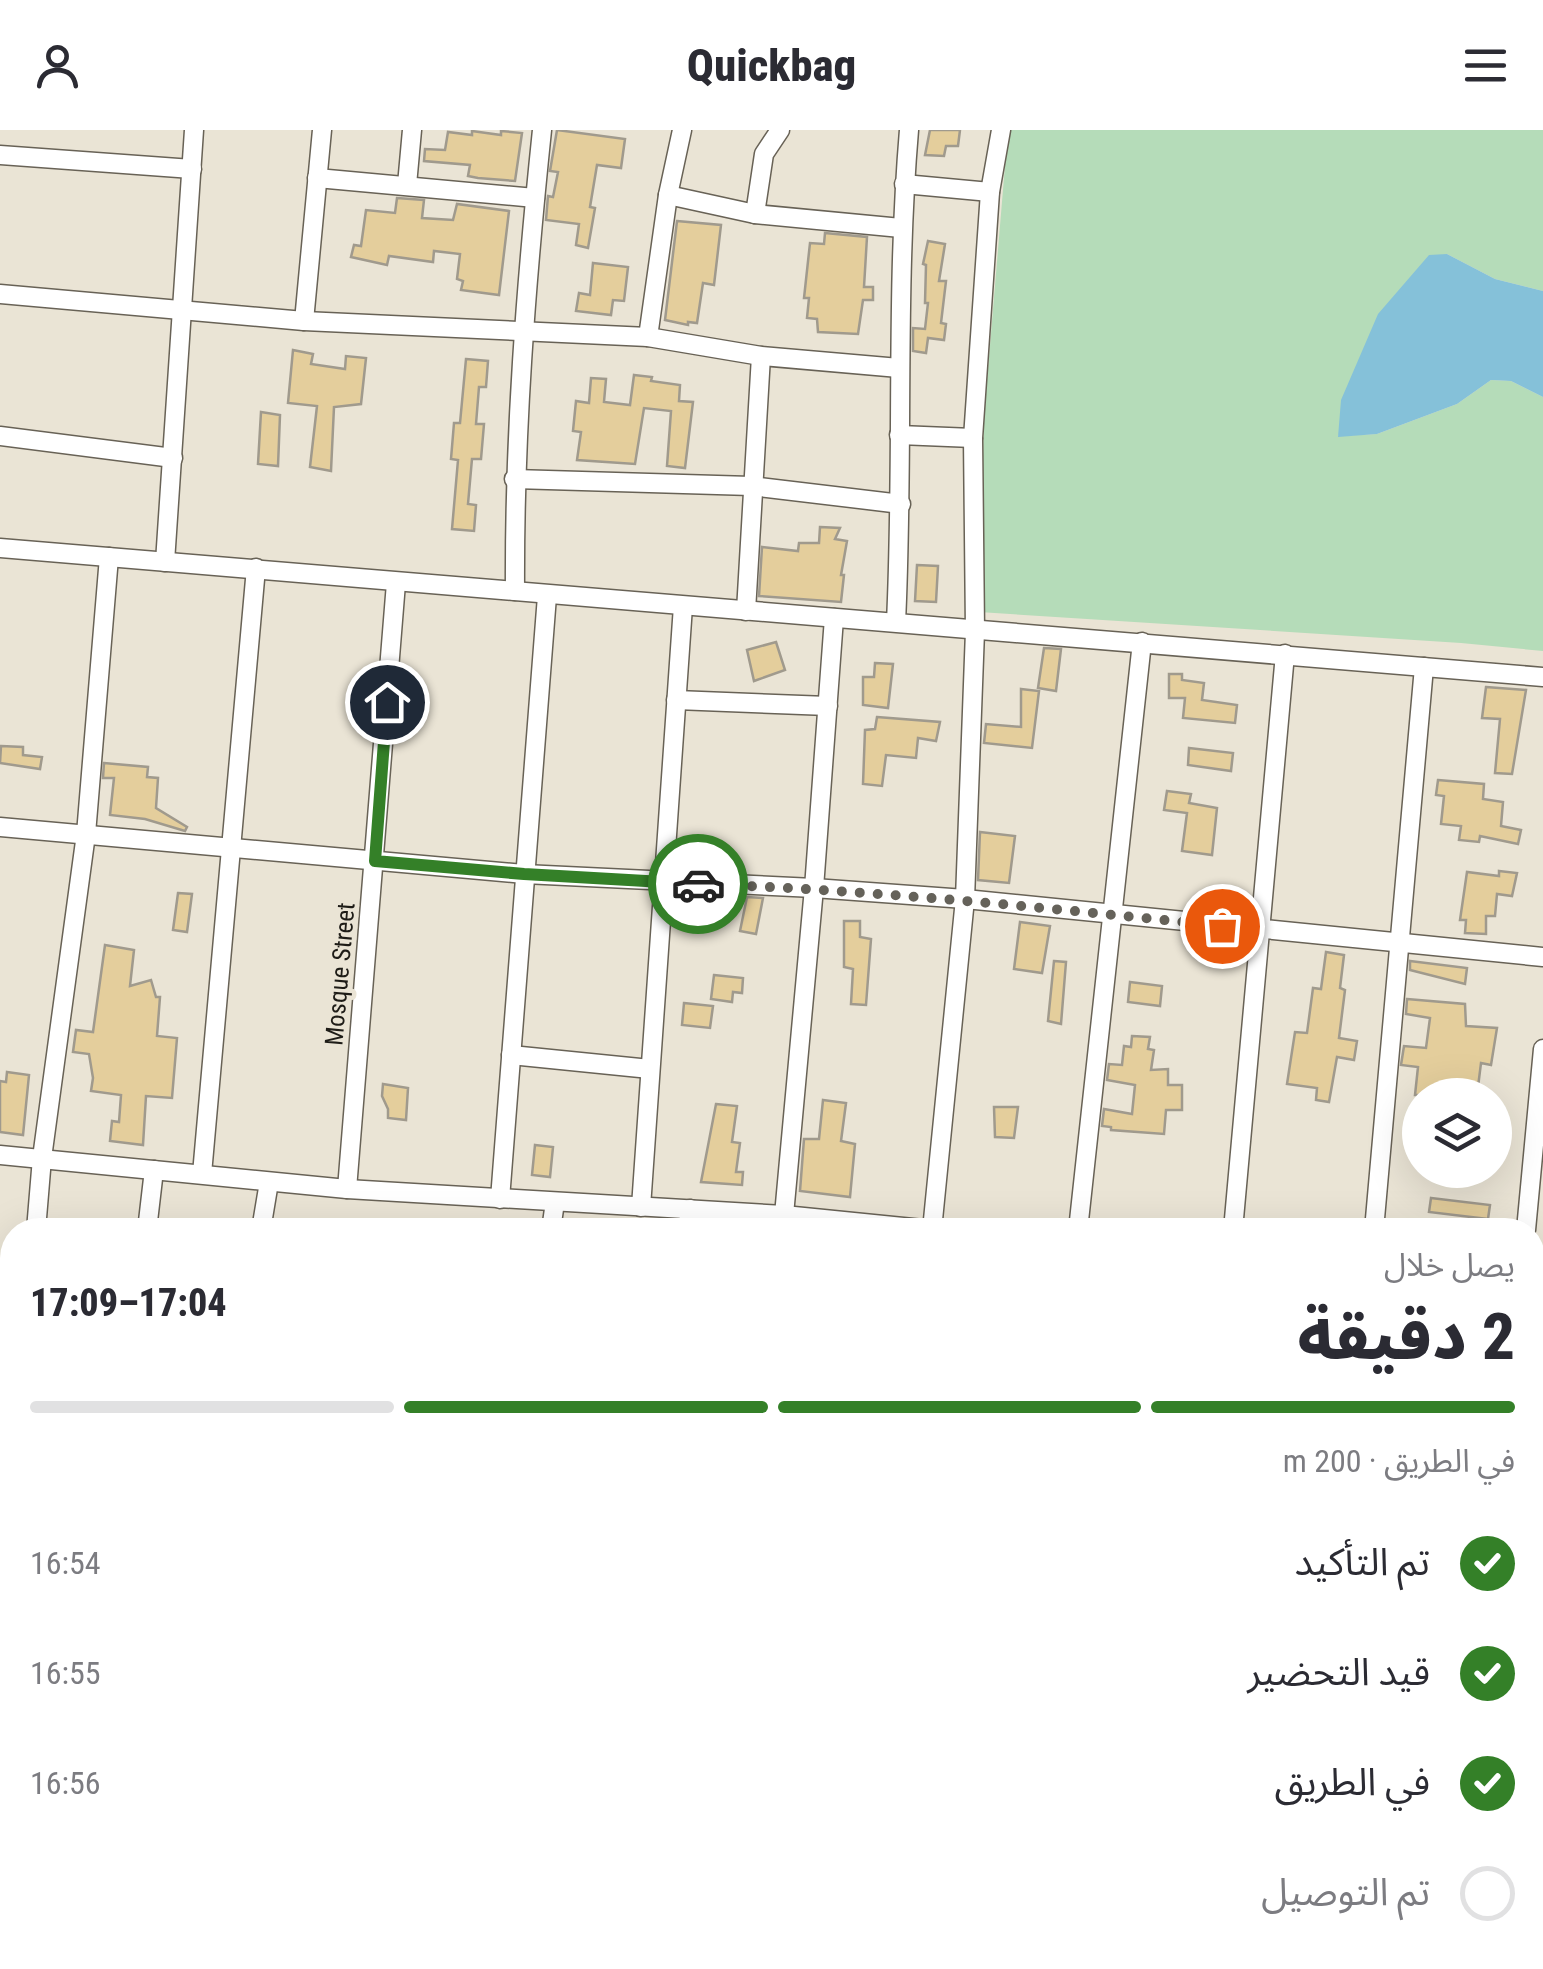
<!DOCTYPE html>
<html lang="ar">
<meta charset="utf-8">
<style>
:root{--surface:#fff;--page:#f7f7f7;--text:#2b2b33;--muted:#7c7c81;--line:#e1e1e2;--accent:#348028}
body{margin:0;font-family:"Roboto Condensed","Noto Sans Arabic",sans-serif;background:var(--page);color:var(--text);direction:rtl;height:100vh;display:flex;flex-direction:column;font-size:38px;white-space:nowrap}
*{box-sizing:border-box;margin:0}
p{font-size:32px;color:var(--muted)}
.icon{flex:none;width:55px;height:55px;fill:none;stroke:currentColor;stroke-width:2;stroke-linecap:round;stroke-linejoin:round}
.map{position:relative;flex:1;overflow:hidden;direction:ltr}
.details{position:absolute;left:0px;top:1088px;width:1545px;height:752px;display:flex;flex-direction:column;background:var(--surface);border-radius:40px 40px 0 0;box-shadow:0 10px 40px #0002;direction:rtl}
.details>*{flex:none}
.tools{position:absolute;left:1402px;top:948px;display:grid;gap:20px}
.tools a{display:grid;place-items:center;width:110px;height:110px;border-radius:50%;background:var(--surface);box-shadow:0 10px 40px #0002;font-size:50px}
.pin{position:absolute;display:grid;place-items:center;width:85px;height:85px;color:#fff;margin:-42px;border:5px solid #fff;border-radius:50%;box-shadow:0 2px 10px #0007}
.courier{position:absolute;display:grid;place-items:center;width:100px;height:100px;margin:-50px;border:8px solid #348028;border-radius:50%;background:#fff;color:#222;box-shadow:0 2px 12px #0007}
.summary em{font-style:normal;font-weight:800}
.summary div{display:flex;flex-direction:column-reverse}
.summary{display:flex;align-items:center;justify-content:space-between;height:170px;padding:0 30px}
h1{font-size:65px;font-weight:800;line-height:75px}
.bar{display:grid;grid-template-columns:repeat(4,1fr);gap:15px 10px;align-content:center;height:120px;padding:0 30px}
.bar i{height:12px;border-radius:8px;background:var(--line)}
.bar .active{background:var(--accent)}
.bar p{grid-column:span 4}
ol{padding:0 30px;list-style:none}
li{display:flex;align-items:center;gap:30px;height:110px}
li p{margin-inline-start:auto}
li .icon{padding:10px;border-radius:50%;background:var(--accent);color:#fff;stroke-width:4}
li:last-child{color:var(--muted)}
li i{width:55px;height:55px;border:5px solid var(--line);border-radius:50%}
header{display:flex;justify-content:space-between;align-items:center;height:130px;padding:0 30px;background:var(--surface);font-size:45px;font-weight:800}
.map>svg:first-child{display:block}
.green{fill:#b5dcb9}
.water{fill:#85c1d9}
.building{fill:#e4ce9c;stroke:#a09a8d;stroke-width:2.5}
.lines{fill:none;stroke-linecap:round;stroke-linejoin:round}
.minor-casing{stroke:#686256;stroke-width:21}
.minor{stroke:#fff;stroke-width:18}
.done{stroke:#65625a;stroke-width:10;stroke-dasharray:0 18}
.route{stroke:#348028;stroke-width:12}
.labels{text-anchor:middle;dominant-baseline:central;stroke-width:9;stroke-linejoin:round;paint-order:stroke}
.street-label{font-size:25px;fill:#1e1c17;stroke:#eae4d5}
</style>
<header><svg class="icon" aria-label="menu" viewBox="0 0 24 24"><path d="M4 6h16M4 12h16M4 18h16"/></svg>Quickbag<svg class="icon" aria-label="person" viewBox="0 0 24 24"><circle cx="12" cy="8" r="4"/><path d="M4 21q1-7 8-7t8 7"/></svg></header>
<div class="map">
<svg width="1543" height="1839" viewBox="0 0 1543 1839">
<rect width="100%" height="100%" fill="#eae4d5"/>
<!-- green -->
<path class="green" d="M1008,0H1543V161L1495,149L1447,124L1338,306L1377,304L1457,274L1491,250L1511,251L1543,267V521L1461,513L979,482L984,287Z"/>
<!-- water -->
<path class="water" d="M1447,124L1495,149L1543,161V267L1511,251L1491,250L1457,274L1377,304L1338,307L1341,270L1378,184L1429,125Z"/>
<!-- building -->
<g class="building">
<path d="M557,0L625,9L621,38L597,35L590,77L595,78L588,118L576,115L579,94L546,90L548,66L553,67L558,42L550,41Z"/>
<path d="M930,0H960L958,16H946L944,26L925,25Z"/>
<path d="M472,1L501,5V1L522,3L515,51L478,48L468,46L470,35L424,31L425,19L445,20L448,2L472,5Z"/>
<path d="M397,68L424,70L422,88L453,90L457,74L509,81L499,165L461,160L463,151L457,149L460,124L434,121L433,132L389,126L387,135L351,127L354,115L361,116L366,80L395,83Z"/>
<path d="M677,91L721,95L714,155L703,153L697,193L688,192V195L665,190Z"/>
<path d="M825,103L867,107L864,157H873V170H863L858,204L818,202L817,189L807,188L809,168H804L810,113L824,114Z"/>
<path d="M928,111L945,114L939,151H946L941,193L946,194L944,210L928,208L926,223L913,221V198L925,199L928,173H925L926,135L923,134Z"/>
<path d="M593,133L628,137L624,171L613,170L611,185L576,181L579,163L590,165Z"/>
<path d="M293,220L313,224L311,234L345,239L346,226L366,228L361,274L334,277L331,341L310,337L317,276L288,273Z"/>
<path d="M466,229L488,231L486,257H479L476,294H484L481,329H472L468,374L476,375L474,401L452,399L458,330L451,329L454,293H460Z"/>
<path d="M634,245L652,247L651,251L680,255L679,271L693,272L685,338L667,336L671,281L644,278L635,334L577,330L581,302L573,301L576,271L589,273L591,248L606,249L604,272L630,275Z"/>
<path d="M261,282L280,285L278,336L258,334Z"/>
<path d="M820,397L840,398L835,409L847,411L841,445H844L841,472L759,466L762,417L798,421L799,413H819Z"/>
<path d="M917,435L938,436L936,472L915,471Z"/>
<path d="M776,512L785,540L754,551L747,520Z"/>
<path d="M1044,518L1061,519L1056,561L1038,558Z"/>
<path d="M875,533L893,534L888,578L863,575V547H874Z"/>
<path d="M1169,544H1182V550L1204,553L1202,570L1237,575L1235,593L1183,588L1185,568H1169Z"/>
<path d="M1486,557L1526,560L1512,644L1495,643L1500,589L1482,588Z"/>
<path d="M1021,559L1039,561L1032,618L984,613L986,594L1021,597Z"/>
<path d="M877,587L940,592L936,611L918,608L916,628L886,625L882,656L863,654L865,600L875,599Z"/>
<path d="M1,616L23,617V625L42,627L40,639L0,633Z"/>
<path d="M1189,618L1233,623L1231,641L1188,635Z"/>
<path d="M104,633L148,637L147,647L158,648L156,678L187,697L185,701L145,689L110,685L114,648H103Z"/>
<path d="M1438,650L1484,654L1483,669L1503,672L1501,696L1521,700L1518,714L1480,706L1479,712L1459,710L1461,696L1441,694L1444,666L1436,665Z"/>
<path d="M1167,661L1191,664L1189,673L1217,678L1212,725L1182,721L1187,683L1164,680Z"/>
<path d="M980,702L1015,706L1009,753L978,750Z"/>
<path d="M1499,741L1517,743L1512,766L1497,764L1495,786H1486V804L1465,803L1466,790H1460L1467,742L1499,746Z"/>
<path d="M178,763L192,764L187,802L173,800Z"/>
<path d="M747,767L763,768L756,804L740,801Z"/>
<path d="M844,791H860V807L871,809L866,875L851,874L853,839L844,837Z"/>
<path d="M1020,792L1050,796L1042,843L1014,839Z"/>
<path d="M105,815L134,820L130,856L151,850L156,867H160L157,906L177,908L172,968L146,966L143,1015L110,1011L112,991L119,992L121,965L91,961L93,948L89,924L73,922L76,900L93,902Z"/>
<path d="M1326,822L1344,825L1340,858L1345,860L1339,908L1357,911L1354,930L1337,927L1329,972L1316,970L1317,958L1287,954L1295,902L1307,903L1313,858L1321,859Z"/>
<path d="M1054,831L1066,832L1061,894L1048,891Z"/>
<path d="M1410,831L1467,838L1465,854L1410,840Z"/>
<path d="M714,845L743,848L742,863L733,862L732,872L711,869Z"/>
<path d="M1130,852L1162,856L1160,876L1128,872Z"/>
<path d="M1407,869L1465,874L1466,896L1497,898L1491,935L1481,933L1477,965H1415L1418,937L1401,935L1404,916L1426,918L1430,888L1406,884Z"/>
<path d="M684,873L713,876L710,898L682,895Z"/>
<path d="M1132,906L1150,907L1148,919L1154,920L1151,940L1168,939V955H1182V980H1166L1164,1004L1111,1000V997L1102,996L1104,979L1132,984L1135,955L1107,950L1109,934L1122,935L1124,916L1131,917Z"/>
<path d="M7,942L29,945L23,1005L0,1002V951L6,952Z"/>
<path d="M383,954L408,958L406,990L388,988V979L382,966Z"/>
<path d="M823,970L846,973L841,1011L855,1014L850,1067L800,1061L804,1009H819Z"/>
<path d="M716,974L737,976L732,1012L740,1013L736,1042H743L742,1055L701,1052Z"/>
<path d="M994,977H1018L1014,1008L995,1007Z"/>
<path d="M535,1015L553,1017L550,1047L532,1045Z"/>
<path d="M1431,1068L1490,1075L1488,1089L1429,1082Z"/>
</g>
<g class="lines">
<defs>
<g id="minor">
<path d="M0,25L192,39"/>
<path d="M317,48L535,68"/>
<path d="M904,54L990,62"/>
<path d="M407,55L412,0"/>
<path d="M668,65L755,84L901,98"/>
<path d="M755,84L764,24L780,0"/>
<path d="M0,164L304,191L648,207L761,226L899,238"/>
<path d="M304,191L322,0"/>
<path d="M648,207L668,65L682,0"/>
<path d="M899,305L973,308"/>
<path d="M0,306L173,328"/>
<path d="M514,349L751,356L901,374"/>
<path d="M0,418L1543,547"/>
<path d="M165,432L194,0"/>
<path d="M515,461C514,306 526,154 542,0"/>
<path d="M746,481L761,226"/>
<path d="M896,492C904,328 895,164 909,0"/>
<path d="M676,570L828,576"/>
<path d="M0,697L524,744L814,758L965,769L1543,827"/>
<path d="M511,925L650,939"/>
<path d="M0,1025L347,1059L784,1085L933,1100"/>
<path d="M202,1044L256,438"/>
<path d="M347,1059L396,453"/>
<path d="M500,1069L547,466"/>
<path d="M641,1077L683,476"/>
<path d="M784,1085L814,758L834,488"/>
<path d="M36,1100L42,1028L86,704L109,427"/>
<path d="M147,1100L154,1040"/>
<path d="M261,1100L269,1052"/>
<path d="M551,1100L555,1072"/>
<path d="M687,1100L690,1079"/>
<path d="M932,1100L965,769L975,501L973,308L990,62L1001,0"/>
<path d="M1078,1100L1142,512"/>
<path d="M1233,1100L1285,524"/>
<path d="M1374,1100L1424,537"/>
<path d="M1526,1100L1543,919"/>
<path d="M1532,1149L1543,1151"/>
<path d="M11,1370L12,1353"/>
<path d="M1532,1495L1543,1419"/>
<path d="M0,1532L5,1503"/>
<path d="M0,1753H12"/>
<path d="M1505,1828L1543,1833"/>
<path d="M167,1839L168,1828"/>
<path d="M280,1839L282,1828"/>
<path d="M522,1839L523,1828"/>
<path d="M630,1839L631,1828"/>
<path d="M861,1839L862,1828"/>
<path d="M1062,1839L1063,1828"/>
<path d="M1231,1839L1232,1828"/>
</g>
</defs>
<!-- minor casing -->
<use href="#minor" class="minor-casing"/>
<!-- minor -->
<use href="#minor" class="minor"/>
</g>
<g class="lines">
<!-- done -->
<path class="done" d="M698,754C873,760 1047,778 1222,796"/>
<!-- route -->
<path class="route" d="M387,572L375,731L524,744L698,754"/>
</g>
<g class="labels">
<!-- street labels -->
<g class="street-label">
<text transform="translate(340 844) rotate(-85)">Mosque Street</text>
</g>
</g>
</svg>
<div class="tools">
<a><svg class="icon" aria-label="layers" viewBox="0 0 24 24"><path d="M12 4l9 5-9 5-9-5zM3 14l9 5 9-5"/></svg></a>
</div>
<div class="pin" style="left:1222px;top:796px;background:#ea580c"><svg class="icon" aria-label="bag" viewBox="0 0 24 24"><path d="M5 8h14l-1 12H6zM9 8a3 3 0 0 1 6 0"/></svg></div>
<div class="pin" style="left:387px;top:572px;background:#1f2937"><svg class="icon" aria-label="home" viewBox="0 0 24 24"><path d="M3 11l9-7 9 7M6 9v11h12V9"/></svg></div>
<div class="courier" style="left:698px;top:754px"><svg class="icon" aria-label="car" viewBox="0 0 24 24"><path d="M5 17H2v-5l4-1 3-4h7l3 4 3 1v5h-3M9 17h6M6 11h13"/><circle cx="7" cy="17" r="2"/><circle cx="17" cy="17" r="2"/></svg></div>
<section class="details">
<div class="summary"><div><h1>2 دقيقة</h1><p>يصل خلال</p></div><em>17:04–17:09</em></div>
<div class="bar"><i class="active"></i><i class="active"></i><i class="active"></i><i></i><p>في الطريق · 200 m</p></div>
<ol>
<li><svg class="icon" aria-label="check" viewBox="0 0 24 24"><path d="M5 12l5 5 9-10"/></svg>تم التأكيد<p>16:54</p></li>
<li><svg class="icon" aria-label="check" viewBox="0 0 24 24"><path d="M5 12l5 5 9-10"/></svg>قيد التحضير<p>16:55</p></li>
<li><svg class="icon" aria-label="check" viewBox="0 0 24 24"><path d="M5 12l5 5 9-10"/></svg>في الطريق<p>16:56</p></li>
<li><i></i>تم التوصيل</li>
</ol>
</section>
</div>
